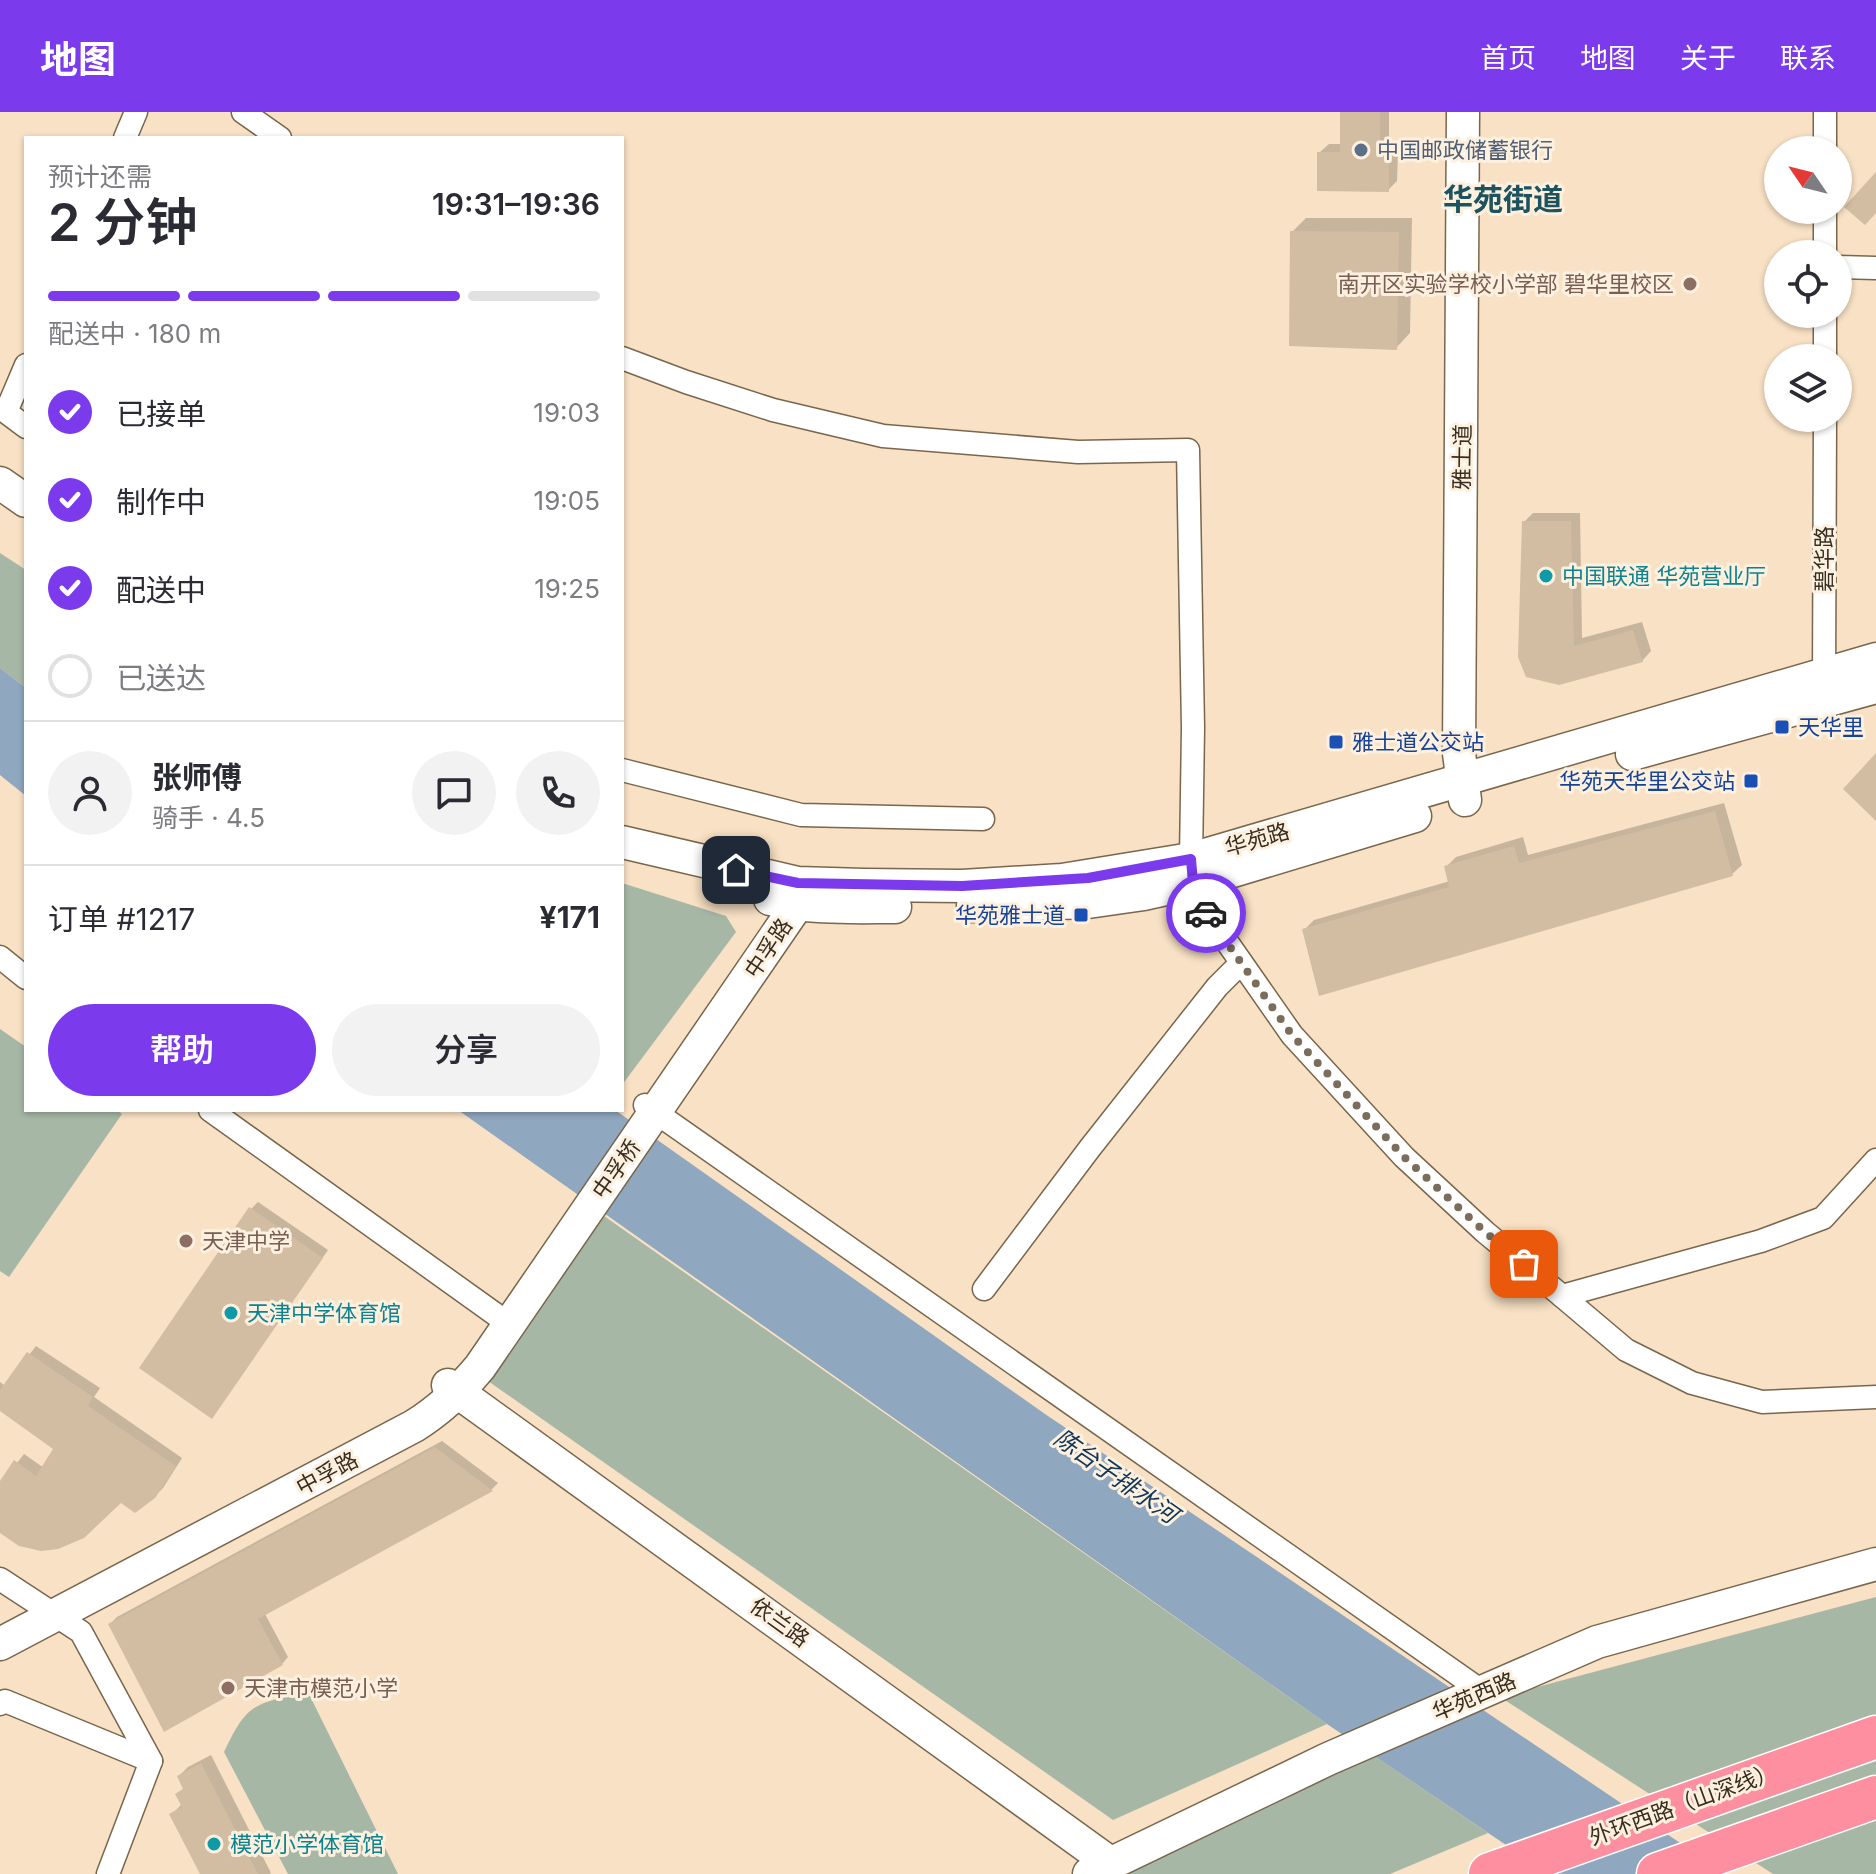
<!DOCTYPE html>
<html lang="zh">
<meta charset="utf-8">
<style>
:root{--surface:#fff;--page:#f2f2f3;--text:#2b2b33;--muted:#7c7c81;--line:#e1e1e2;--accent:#7c3aed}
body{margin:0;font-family:Inter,"Noto Sans SC",sans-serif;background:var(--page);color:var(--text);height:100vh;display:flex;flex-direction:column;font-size:30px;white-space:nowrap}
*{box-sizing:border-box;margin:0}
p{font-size:26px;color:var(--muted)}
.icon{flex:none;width:44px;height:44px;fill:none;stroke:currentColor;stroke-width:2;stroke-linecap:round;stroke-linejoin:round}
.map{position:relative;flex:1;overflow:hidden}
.side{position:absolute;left:24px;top:24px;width:600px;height:976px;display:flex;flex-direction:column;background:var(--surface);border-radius:0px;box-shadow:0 2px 6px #0004}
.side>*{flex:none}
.needle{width:52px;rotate:305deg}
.tools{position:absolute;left:1764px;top:24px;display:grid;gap:16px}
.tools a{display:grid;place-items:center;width:88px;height:88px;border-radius:50%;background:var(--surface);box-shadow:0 2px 6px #0004;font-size:40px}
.pin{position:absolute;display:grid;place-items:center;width:68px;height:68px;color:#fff;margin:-34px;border-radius:16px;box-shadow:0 4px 12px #0006}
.courier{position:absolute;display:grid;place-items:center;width:80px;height:80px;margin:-40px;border:6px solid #7c3aed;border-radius:50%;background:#fff;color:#222;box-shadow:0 2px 10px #0007}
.overview em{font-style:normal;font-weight:600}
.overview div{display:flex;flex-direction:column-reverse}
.overview{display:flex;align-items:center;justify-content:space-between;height:136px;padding:0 24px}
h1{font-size:52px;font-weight:600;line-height:60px}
.bar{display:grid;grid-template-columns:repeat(4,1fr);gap:12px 8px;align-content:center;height:96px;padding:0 24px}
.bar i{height:10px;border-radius:6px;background:var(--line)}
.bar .current{background:var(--accent)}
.bar p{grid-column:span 4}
.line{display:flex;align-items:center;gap:20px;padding:0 24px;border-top:2px solid var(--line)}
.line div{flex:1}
.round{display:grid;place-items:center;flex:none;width:84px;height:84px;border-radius:42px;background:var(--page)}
ol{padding:0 24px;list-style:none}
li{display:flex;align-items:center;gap:24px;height:88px}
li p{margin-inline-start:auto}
li .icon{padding:8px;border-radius:50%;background:var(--accent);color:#fff;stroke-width:4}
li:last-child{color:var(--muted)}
li i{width:44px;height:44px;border:4px solid var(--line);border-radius:50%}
.button{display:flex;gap:16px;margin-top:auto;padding:16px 24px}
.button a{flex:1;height:92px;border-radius:48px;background:var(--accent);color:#fff;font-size:32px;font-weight:600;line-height:92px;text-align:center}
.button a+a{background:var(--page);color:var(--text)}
header{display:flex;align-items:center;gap:48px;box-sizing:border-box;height:112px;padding:0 40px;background:var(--accent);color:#fff}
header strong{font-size:38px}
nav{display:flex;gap:44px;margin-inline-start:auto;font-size:28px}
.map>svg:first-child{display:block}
.green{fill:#a7b7a6}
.water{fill:#8fa7bf}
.shadow{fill:#0003}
.building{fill:#d2bda2}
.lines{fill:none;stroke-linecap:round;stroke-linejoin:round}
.street-casing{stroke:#79664c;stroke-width:25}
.secondary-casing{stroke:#79664c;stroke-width:35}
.highway-casing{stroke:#fff;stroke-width:45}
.street{stroke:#fff;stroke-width:22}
.secondary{stroke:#fff;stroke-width:32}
.highway{stroke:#fd8fa0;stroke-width:42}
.done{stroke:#7b6d5b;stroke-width:8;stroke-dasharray:0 14.4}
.route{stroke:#7c3aed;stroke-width:10}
.service-dot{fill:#5c6f8a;stroke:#fef0df;stroke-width:3}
.education-dot{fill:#8d6e63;stroke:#fef0df;stroke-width:3}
.culture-dot{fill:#0f9aa8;stroke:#fef0df;stroke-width:3}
.transit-dot{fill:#1a4fb4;stroke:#fef0df;stroke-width:3}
.labels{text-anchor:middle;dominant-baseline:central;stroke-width:6;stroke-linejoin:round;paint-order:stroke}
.service-label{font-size:22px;fill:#4e5e75;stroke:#fef0df;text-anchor:start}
.education-label{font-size:22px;fill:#785e54;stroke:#fef0df;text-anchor:start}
.street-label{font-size:22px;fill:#372e23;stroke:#fef0df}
.culture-label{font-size:22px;fill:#0d838f;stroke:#fef0df;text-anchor:start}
.transit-label{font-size:22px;fill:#164399;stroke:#fef0df;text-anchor:start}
.water-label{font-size:24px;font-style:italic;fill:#0f3658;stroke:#fef0df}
.district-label{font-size:30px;font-weight:bold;fill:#1c535f;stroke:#fef0df}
</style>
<header>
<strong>地图</strong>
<nav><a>首页</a><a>地图</a><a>关于</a><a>联系</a></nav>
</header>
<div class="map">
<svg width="1876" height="1762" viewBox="0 0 1876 1762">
<rect width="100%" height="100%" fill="#f8e1c4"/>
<!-- green -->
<g class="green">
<path d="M0,441L26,458V576L0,556Z"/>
<path d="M622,771L726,804L736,820L622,973Z"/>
<path d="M0,917L26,935V998H117L122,1002L9,1165L0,1159Z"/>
<path d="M604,1104L1327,1612L1113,1708L488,1269Z"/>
<path d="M1876,1485V1762H1773L1500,1585Z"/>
<path d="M302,1568L398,1762H288L224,1640C243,1601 249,1591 293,1584L287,1575Z"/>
<path d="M1373,1643L1488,1721L1390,1762H1118Z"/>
</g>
<!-- water -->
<g class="water">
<path d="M0,556L26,576V684L0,663Z"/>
<path d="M458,998H615L1045,1302L1726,1762H1549L1327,1612Z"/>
</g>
<!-- shadow -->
<g class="shadow">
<path d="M1342,0H1389V25L1398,40L1397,69L1388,78L1319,41L1329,32H1342Z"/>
<path d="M1306,106H1412L1410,221L1396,236L1292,120Z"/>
<path d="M1533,401H1580L1582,526L1642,510L1651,539L1642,549L1528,563L1524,410Z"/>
<path d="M1724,691L1742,753L1732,762L1305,817L1314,808L1450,769L1447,754L1456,745L1523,725L1528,743Z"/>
<path d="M258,1090L328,1138L212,1304L251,1097Z"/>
<path d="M36,1234L100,1276L94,1285L182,1346L163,1376L154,1385L121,1389L0,1418V1373L24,1342L44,1356L56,1336L0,1297V1270L5,1274Z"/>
<path d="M442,1329L498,1371L492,1377L265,1502L288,1545L282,1552L110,1512L117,1505Z"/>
<path d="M211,1643L271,1761L270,1762H202L172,1702L181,1693L178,1682L185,1675L179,1664L188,1655Z"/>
</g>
<!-- building -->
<g class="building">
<path d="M1340,0H1380V35L1389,50V80L1317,79V40H1340Z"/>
<path d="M1876,60V101L1865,113L1844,95Z"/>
<path d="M1290,119L1399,120L1397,238L1289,234Z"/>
<path d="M1522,409H1571L1574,534L1633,518L1643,550L1559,573L1526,565L1518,545Z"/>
<path d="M1876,641V709L1843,677Z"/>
<path d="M1715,699L1733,764L1319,884L1302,817L1449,775L1444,754L1514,734L1519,751Z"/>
<path d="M249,1095L323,1146L212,1307L139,1256Z"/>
<path d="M27,1240L93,1285L88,1294L176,1354L155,1386L135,1401L121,1391L84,1426L58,1437L41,1439L19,1434L0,1421V1369L14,1348L36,1364L53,1337L0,1299V1278Z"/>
<path d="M435,1335L493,1379L258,1507L283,1553L164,1620L108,1512Z"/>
<path d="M201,1651L258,1762H200L169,1702L182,1695L175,1682L183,1677L177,1664Z"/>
</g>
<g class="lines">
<defs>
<g id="street">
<path d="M243,0L280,26"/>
<path d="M125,26L136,0"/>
<path d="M1825,38V0"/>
<path d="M1825,142V98"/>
<path d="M1838,155L1876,156"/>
<path d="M622,246L686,270L773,298L883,324L1078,340L1188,338L1193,616L1191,747L1193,771L1204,797L1292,923L1404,1045L1485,1120L1562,1184L1761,1129L1823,1106L1876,1048"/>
<path d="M1825,246V202"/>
<path d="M26,253L6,300L26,315"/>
<path d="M1824,573L1825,306"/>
<path d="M622,658L801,703L983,707"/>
<path d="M0,845L26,866"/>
<path d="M645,993L1483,1580"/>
<path d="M210,998L509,1212"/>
<path d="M984,1177L1090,1036L1217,875L1241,851"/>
<path d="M1562,1184L1626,1238L1692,1271L1762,1290L1876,1285"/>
<path d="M0,1467L81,1520L151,1649L108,1762"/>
<path d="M0,1592L5,1589L151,1649"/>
</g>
<g id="secondary">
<path d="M1463,0L1459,641L1465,688"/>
<path d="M0,371L26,389"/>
<path d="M1632,642L1876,575"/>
<path d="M622,730L798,771L864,773L962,774L1062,768L1191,747L1876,547"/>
<path d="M770,787C811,797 852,795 895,795"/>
<path d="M973,794L1088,790L1144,782L1193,771L1415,704"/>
<path d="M448,1273L1110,1751"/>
<path d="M0,1532L414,1314C440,1298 460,1279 480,1255L797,793L798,773"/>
<path d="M1089,1762L1328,1647L1597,1530L1876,1452"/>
</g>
<g id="highway">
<path d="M1490,1762L1876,1625"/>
<path d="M1658,1762L1876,1685"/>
</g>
</defs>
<!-- street casing -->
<use href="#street" class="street-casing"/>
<!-- secondary casing -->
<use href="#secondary" class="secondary-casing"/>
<!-- highway casing -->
<use href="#highway" class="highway-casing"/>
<!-- street -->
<use href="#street" class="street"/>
<!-- secondary -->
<use href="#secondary" class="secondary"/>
<!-- highway -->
<use href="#highway" class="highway"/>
</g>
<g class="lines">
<!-- done -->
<path class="done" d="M1206,801L1292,923L1404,1045L1485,1120L1524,1152"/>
<!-- route -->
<path class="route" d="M736,758L798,771L962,774L1088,766L1191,747L1193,771L1206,801"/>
</g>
<!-- markers -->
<circle class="service-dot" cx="1361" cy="38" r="8"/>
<g class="education-dot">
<circle cx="1690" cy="172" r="8"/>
<circle cx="186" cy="1129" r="8"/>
<circle cx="228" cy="1576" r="8"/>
</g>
<g class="culture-dot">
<circle cx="1546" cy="464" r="8"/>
<circle cx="231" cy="1201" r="8"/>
<circle cx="214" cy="1732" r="8"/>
</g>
<g class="transit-dot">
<rect x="1774" y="607" width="16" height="16" rx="4"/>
<rect x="1328" y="622" width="16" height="16" rx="4"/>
<rect x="1743" y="661" width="16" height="16" rx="4"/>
<rect x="1073" y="795" width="16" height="16" rx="4"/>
</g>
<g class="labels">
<!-- service labels -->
<g class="service-label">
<text x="1377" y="38">中国邮政储蓄银行</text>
</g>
<!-- education labels -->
<g class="education-label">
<text x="1674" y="172" text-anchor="end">南开区实验学校小学部 碧华里校区</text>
<text x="202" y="1129">天津中学</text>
<text x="244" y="1576">天津市模范小学</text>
</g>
<!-- street labels -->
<g class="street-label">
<text transform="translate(1462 345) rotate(-89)">雅士道</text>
<text transform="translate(1824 447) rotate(-90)">碧华路</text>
<text transform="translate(1257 727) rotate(-16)">华苑路</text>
<text transform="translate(768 836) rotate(-56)">中孚路</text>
<text transform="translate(616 1057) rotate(-55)">中孚桥</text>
<text transform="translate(327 1361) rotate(-28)">中孚路</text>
<text transform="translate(780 1510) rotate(36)">依兰路</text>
<text transform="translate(1474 1584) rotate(-23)">华苑西路</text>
<text transform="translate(1683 1692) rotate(-20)">外环西路（山深线）</text>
</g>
<!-- culture labels -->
<g class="culture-label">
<text x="1562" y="464">中国联通 华苑营业厅</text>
<text x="247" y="1201">天津中学体育馆</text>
<text x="230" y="1732">模范小学体育馆</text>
</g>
<!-- transit labels -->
<g class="transit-label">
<text x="1798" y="615">天华里</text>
<text x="1352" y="630">雅士道公交站</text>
<text x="1735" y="669" text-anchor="end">华苑天华里公交站</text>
<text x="1065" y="803" text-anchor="end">华苑雅士道</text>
</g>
<!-- water labels -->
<g class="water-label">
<text transform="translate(1116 1364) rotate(35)">陈台子排水河</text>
</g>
<!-- district labels -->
<g class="district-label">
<text x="1503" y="87">华苑街道</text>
</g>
</g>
</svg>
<div class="tools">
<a><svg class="needle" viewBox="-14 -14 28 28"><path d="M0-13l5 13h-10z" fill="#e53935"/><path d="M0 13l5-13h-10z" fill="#7c7c81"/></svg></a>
<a><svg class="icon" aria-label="locate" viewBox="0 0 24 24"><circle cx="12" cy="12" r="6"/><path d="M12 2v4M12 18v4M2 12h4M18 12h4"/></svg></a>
<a><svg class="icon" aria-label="layers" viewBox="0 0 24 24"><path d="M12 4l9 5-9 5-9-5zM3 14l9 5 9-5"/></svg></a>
</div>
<div class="pin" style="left:1524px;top:1152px;background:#ea580c"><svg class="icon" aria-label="bag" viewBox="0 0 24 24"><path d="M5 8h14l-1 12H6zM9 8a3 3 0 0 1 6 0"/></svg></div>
<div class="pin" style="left:736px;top:758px;background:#1f2937"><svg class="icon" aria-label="home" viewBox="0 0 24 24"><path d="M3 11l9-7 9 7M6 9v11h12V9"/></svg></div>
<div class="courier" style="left:1206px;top:801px"><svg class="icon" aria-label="car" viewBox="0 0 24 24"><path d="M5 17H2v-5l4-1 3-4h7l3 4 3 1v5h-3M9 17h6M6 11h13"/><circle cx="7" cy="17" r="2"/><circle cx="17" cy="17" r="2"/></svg></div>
<section class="side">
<div class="overview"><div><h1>2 分钟</h1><p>预计还需</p></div><em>19:31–19:36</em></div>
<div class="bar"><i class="current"></i><i class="current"></i><i class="current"></i><i></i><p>配送中 · 180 m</p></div>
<ol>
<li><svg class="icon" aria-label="check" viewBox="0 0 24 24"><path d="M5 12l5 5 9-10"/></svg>已接单<p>19:03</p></li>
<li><svg class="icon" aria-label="check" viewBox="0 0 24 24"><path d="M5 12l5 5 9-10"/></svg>制作中<p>19:05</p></li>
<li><svg class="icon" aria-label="check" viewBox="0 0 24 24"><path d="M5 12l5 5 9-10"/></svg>配送中<p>19:25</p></li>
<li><i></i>已送达</li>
</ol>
<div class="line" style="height:144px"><a class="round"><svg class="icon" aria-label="person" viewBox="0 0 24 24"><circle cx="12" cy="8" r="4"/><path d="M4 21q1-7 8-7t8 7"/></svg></a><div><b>张师傅</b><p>骑手 · 4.5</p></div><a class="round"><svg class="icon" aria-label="chat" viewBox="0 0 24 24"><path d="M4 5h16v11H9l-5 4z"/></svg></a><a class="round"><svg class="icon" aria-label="phone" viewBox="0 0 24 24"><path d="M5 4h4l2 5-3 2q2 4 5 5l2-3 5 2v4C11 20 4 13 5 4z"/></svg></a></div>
<div class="line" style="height:104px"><div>订单 #1217</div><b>¥171</b></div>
<div class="button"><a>帮助</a><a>分享</a></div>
</section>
</div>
